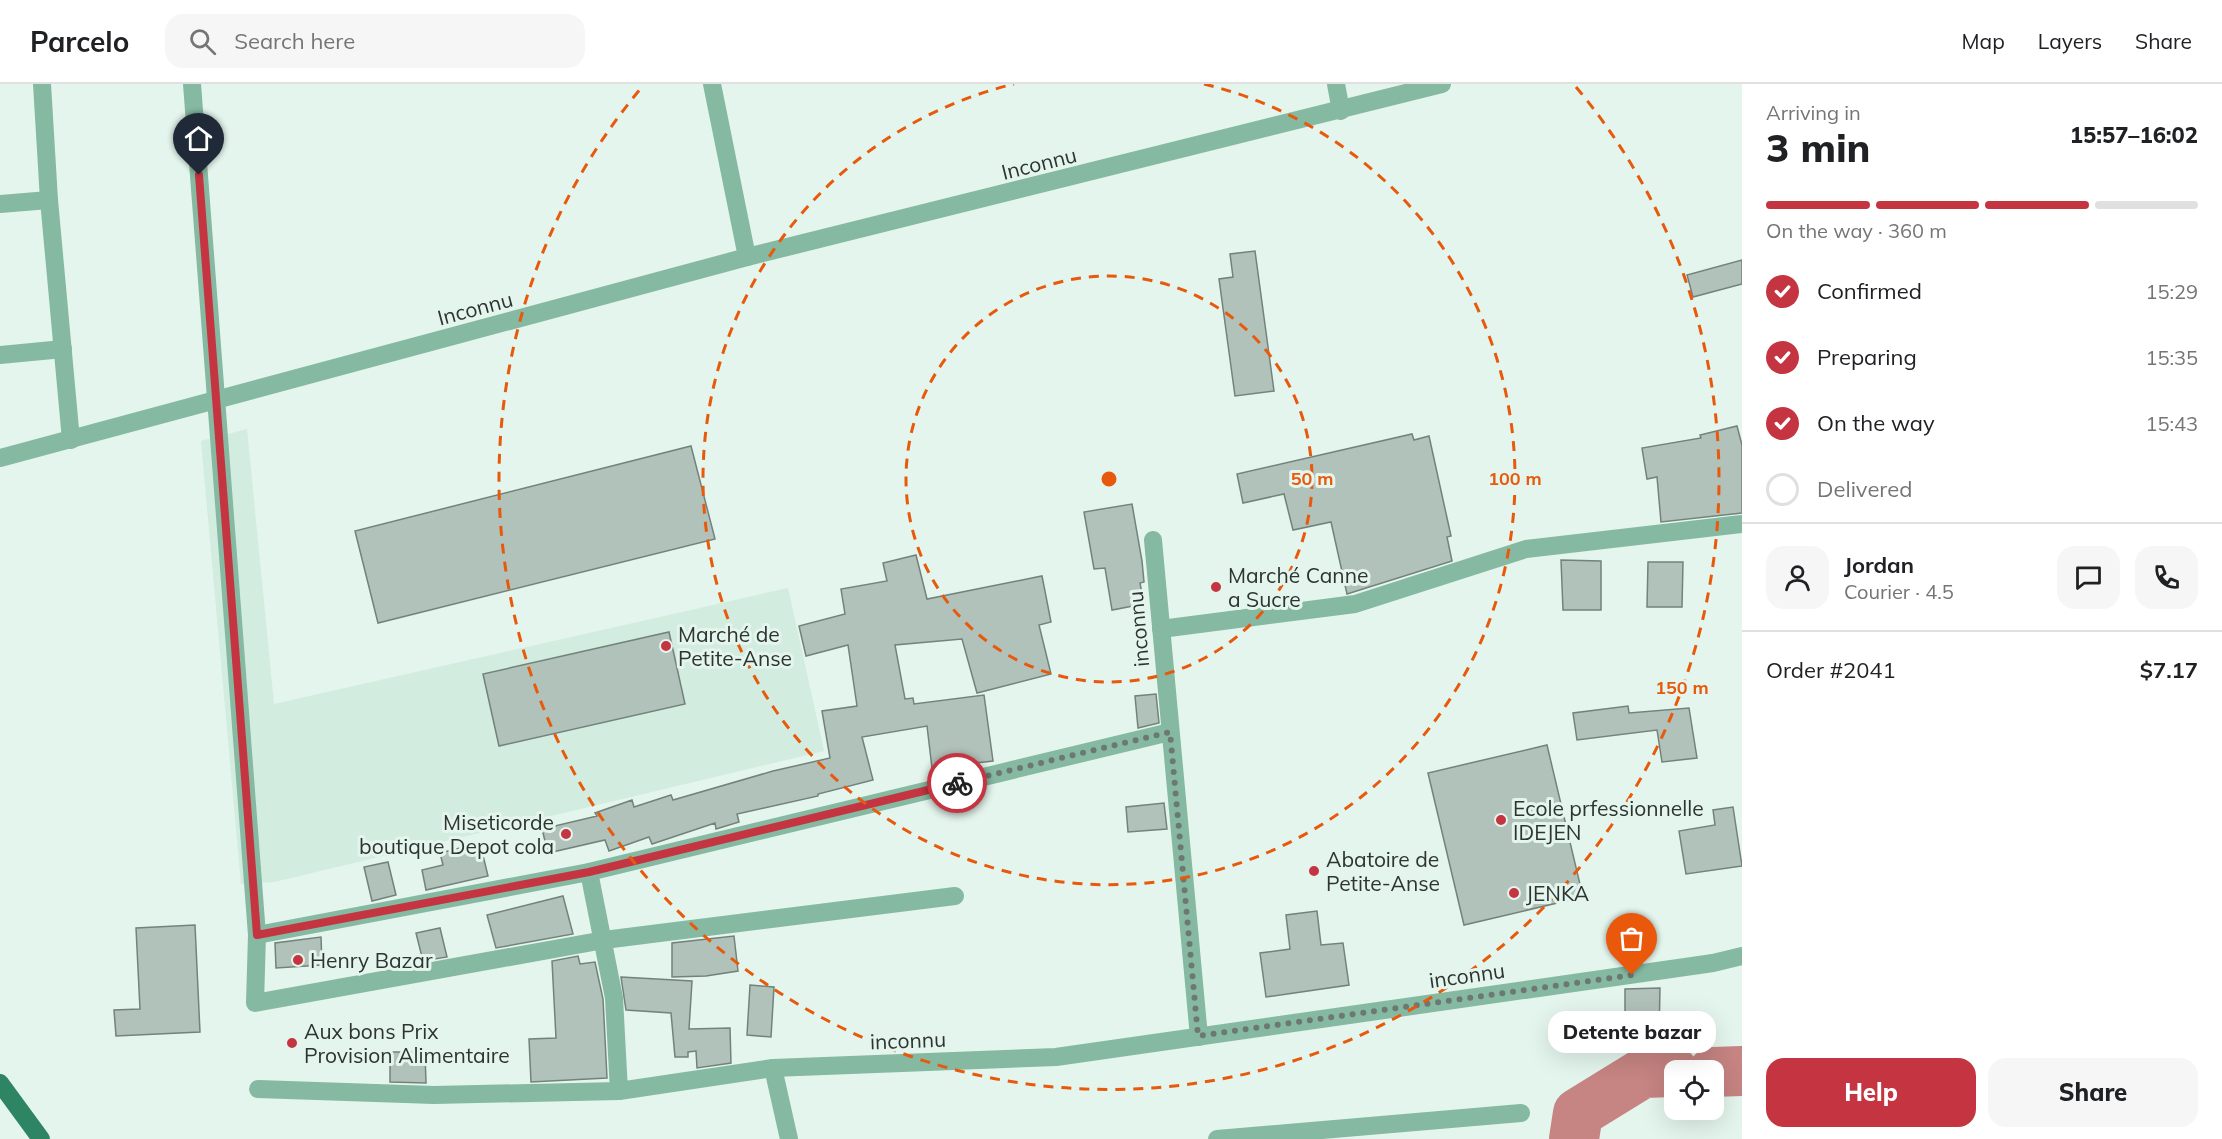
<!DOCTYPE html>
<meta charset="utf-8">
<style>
:root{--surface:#fff;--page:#f6f6f6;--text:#202124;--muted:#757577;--line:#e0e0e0;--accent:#c53541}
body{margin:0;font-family:Mulish,sans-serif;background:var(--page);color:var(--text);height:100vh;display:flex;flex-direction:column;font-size:22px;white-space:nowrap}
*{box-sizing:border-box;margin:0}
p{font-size:20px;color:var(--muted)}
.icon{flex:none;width:33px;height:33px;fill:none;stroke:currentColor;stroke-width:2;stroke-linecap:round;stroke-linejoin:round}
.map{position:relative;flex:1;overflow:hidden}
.side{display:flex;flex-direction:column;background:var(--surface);width:480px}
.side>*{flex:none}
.fabs{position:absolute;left:1664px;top:976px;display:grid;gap:12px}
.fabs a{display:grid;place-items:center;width:60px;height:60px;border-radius:12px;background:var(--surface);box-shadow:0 6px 24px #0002;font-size:30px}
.pin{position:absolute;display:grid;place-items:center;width:51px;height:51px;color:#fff;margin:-62px -26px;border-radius:50% 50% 50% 0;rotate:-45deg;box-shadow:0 0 6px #0007}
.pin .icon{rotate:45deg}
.courier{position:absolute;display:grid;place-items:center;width:60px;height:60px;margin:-30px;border:4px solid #c53541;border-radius:50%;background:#fff;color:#222;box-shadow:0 2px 8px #0007}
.bubble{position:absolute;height:42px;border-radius:18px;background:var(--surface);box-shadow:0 6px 24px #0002;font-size:20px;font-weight:800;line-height:42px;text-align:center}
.summary em{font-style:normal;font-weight:800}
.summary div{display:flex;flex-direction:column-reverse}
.summary{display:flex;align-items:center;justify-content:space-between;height:102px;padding:0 24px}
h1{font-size:39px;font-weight:800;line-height:45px}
.bar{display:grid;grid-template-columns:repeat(4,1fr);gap:9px 6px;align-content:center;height:72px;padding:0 24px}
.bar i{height:8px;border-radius:4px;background:var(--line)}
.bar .on{background:var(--accent)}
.bar p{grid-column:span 4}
.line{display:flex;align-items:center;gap:15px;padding:0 24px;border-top:2px solid var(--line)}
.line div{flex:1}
.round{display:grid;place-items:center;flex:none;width:63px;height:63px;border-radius:18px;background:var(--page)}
ol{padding:0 24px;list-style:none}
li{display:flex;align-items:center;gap:18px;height:66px}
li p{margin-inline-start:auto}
li .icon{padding:6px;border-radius:50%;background:var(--accent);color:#fff;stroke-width:4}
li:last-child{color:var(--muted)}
li i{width:33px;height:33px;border:3px solid var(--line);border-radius:50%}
.action{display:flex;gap:12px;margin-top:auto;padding:12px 24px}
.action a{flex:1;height:69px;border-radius:18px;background:var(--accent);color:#fff;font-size:24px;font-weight:800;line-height:69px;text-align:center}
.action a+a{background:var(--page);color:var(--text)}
header{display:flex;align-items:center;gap:36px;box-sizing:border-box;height:84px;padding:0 30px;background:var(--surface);border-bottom:2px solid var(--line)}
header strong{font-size:28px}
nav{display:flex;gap:33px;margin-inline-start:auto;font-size:21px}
.search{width:420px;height:54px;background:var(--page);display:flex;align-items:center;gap:15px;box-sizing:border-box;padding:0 21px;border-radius:18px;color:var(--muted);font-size:22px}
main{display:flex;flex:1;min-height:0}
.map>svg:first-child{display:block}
.built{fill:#d2ecdf}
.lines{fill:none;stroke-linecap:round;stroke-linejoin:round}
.river{stroke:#c68482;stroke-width:50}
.building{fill:#b1c2ba;stroke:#73837b;stroke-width:1.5}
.street{stroke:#85b9a1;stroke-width:18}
.primary{stroke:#2e8564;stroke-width:18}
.done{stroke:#6d7872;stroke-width:6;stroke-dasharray:0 10.8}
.route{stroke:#c53541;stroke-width:8}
.ring{fill:none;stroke:#e8590c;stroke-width:3;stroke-dasharray:10 8}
.poi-dot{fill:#c53541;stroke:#e3f5ec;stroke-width:2}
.labels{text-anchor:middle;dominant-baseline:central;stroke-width:6;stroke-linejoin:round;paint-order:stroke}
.street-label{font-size:21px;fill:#2d3431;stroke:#e3f5ec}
.poi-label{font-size:21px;fill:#2d3431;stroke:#e3f5ec;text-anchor:start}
.centre{fill:#e8590c;stroke:#e3f5ec;stroke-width:3}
.ring-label{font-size:18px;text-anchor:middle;font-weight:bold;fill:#e8590c;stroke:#e3f5ec;stroke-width:6;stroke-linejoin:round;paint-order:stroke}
</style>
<header>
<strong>Parcelo</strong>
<div class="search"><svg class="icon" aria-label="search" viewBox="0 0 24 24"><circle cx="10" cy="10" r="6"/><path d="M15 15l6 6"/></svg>Search here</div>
<nav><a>Map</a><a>Layers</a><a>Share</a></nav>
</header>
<main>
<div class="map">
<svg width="1742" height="1055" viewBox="0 0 1742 1055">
<rect width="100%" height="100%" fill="#e3f5ec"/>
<!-- built -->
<path class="built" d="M247,345L274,620L788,504L824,667L274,798L241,800L201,357Z"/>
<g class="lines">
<!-- river -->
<g class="river">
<path d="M1713,988L1742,987"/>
<path d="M1574,1055L1578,1029L1643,989L1674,988"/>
</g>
</g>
<!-- building -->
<g class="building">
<path d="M1255,167L1274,307L1235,312L1219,195L1233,193L1230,170Z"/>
<path d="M1742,176V200L1693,213L1687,191Z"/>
<path d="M1737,342L1742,361V429L1661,438L1657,393L1647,395L1642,364L1701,354L1700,351Z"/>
<path d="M1412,350L1414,356L1429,352L1451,452L1447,453L1452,477L1347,510L1331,438L1293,446L1284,410L1243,419L1237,390Z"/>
<path d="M691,362L715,455L378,539L355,447Z"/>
<path d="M1132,420L1142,477L1144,498L1140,499L1144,520L1112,526L1105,484L1094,485L1084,428Z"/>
<path d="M916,471L927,515L1042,492L1051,538L1039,541L1051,590L977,609L962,555L895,561L905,615L913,614L914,620L984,611L993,677L932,684L927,642L862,653L873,696L818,710V712L737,730L739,738L716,745L715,739L652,760L649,753L609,767L605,756L548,769L542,745L597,732L595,729L632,716L634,723L671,711L673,716L773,687L830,674L822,627L857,622L848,561L806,572L799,542L845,530L841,505L887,497L883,479Z"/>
<path d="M1561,476L1601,477V526H1563Z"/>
<path d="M1648,478H1683L1682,523H1647Z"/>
<path d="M669,548L685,620L499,662L483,590Z"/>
<path d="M1156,610L1159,639L1138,644L1135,612Z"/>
<path d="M1628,622L1629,629L1689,624L1697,674L1662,678L1657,646L1577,656L1573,629Z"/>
<path d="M1547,661L1583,813L1464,841L1428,689Z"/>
<path d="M1164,719L1167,745L1128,748L1126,723Z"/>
<path d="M1733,723L1742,782L1686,790L1679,747L1715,741L1713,726Z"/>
<path d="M480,759L488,792L426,806L422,786L443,781L440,769Z"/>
<path d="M388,778L396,811L372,817L364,783Z"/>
<path d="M563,812L573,850L496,864L487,831Z"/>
<path d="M1317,827L1321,861L1343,859L1349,901L1266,913L1260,869L1290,865L1286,831Z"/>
<path d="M195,841L200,948L116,952L114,926L140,925L136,844Z"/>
<path d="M440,844L447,873L423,877L416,849Z"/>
<path d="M734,852L738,887L706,892L672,893V859Z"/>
<path d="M321,853L322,881L276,884L275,859Z"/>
<path d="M578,872L580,880L595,878L598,892L603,915L607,994L531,998L529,955L556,954L552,877Z"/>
<path d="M621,893L692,897L689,945L730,944L731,979L697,984L696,967L688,968V973H675L671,929L626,926Z"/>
<path d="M750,901L774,903L771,953L747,951Z"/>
<path d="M1660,904L1659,952L1625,951V905Z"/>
<path d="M390,968H425L426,999L390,998Z"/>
</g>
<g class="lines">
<!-- street -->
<g class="street">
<path d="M42,0L49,116L71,356"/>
<path d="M192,0L257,851L255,919L604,856L955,812"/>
<path d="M712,0L747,173"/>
<path d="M1336,0L1341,27"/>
<path d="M0,120L49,116"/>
<path d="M0,271L63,265"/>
<path d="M0,374L747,173L1442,0"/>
<path d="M1153,456L1199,953"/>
<path d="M1161,545L1355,520L1526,465L1742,440"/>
<path d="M589,788L614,914L619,1007"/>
<path d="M257,851L589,788L1170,648"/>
<path d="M773,984L789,1055"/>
<path d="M258,1005L434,1011L619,1007L773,984L1056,973L1713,879L1742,872"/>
<path d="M1217,1055L1521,1029"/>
</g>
<!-- primary -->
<path class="primary" d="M0,999L41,1055"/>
</g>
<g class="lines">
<!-- done -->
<path class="done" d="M957,699L1170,648L1198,952L1632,891"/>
<!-- route -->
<path class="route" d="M199,91L257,851L589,788L957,699"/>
</g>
<!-- distance rings -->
<g class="ring">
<circle cx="1109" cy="395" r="203"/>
<path d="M1204 0A406 406 0 1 1 1014 0"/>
<path d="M1576 3A610 610 0 1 1 642 3"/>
</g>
<!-- markers -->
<g class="poi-dot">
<circle cx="1216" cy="503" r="6"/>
<circle cx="666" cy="562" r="6"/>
<circle cx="1501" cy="736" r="6"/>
<circle cx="566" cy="750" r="6"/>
<circle cx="1314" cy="787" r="6"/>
<circle cx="1514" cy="809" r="6"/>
<circle cx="298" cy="876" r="6"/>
<circle cx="292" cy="959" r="6"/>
</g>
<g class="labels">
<!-- street labels -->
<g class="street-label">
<text transform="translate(1039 79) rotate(-14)">Inconnu</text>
<text transform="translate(475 224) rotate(-15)">Inconnu</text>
<text transform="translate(1138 545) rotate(-95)">inconnu</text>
<text transform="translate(1467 891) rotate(-8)">inconnu</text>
<text transform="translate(908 956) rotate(-2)">inconnu</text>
</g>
<!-- poi labels -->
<g class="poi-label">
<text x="1228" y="491">Marché Canne<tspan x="1228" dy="24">a Sucre</tspan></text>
<text x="678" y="550">Marché de<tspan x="678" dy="24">Petite-Anse</tspan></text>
<text x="1513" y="724">Ecole prfessionnelle<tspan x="1513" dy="24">IDEJEN</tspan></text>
<text x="554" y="738" text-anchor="end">Miseticorde<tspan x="554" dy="24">boutique Depot cola</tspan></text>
<text x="1326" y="775">Abatoire de<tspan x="1326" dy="24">Petite-Anse</tspan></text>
<text x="1526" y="809">JENKA</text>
<text x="310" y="876">Henry Bazar</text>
<text x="304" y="947">Aux bons Prix<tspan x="304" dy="24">Provision Alimentaire</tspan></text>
</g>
</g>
<circle cx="1109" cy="395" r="9" class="centre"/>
<g class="ring-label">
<text x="1312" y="401">50 m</text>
<text x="1515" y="401">100 m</text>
<text x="1682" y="610">150 m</text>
</g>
</svg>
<div class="fabs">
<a><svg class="icon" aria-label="locate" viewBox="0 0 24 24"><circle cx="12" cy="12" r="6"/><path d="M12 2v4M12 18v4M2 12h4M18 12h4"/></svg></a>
</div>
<div class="pin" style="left:1632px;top:891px;background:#ea580c"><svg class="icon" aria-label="bag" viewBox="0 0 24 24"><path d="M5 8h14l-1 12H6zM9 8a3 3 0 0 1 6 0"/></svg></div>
<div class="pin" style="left:199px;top:91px;background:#1f2937"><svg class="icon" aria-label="home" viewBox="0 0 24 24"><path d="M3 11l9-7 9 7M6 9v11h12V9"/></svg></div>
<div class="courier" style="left:957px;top:699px"><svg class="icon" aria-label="bike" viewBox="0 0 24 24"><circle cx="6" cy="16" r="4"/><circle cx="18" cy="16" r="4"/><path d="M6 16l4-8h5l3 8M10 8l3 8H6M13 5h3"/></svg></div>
<div class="bubble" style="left:1548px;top:927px;width:168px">Detente bazar</div>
</div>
<section class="side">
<div class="summary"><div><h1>3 min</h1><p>Arriving in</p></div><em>15:57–16:02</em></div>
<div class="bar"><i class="on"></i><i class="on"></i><i class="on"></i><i></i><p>On the way · 360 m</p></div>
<ol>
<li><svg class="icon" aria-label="check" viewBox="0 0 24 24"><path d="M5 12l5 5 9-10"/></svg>Confirmed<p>15:29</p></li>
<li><svg class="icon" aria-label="check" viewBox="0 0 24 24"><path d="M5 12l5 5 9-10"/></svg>Preparing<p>15:35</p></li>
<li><svg class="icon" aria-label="check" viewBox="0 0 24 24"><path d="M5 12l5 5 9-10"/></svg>On the way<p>15:43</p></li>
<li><i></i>Delivered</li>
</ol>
<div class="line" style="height:108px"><a class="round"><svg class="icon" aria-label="person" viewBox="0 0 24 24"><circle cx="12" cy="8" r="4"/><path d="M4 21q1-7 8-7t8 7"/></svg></a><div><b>Jordan</b><p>Courier · 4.5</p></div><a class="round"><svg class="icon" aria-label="chat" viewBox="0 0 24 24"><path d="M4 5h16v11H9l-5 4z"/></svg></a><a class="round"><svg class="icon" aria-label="phone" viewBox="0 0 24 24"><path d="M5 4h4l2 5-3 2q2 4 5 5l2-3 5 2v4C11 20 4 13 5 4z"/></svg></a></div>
<div class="line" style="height:78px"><div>Order #2041</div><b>$7.17</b></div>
<div class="action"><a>Help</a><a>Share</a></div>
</section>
</main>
